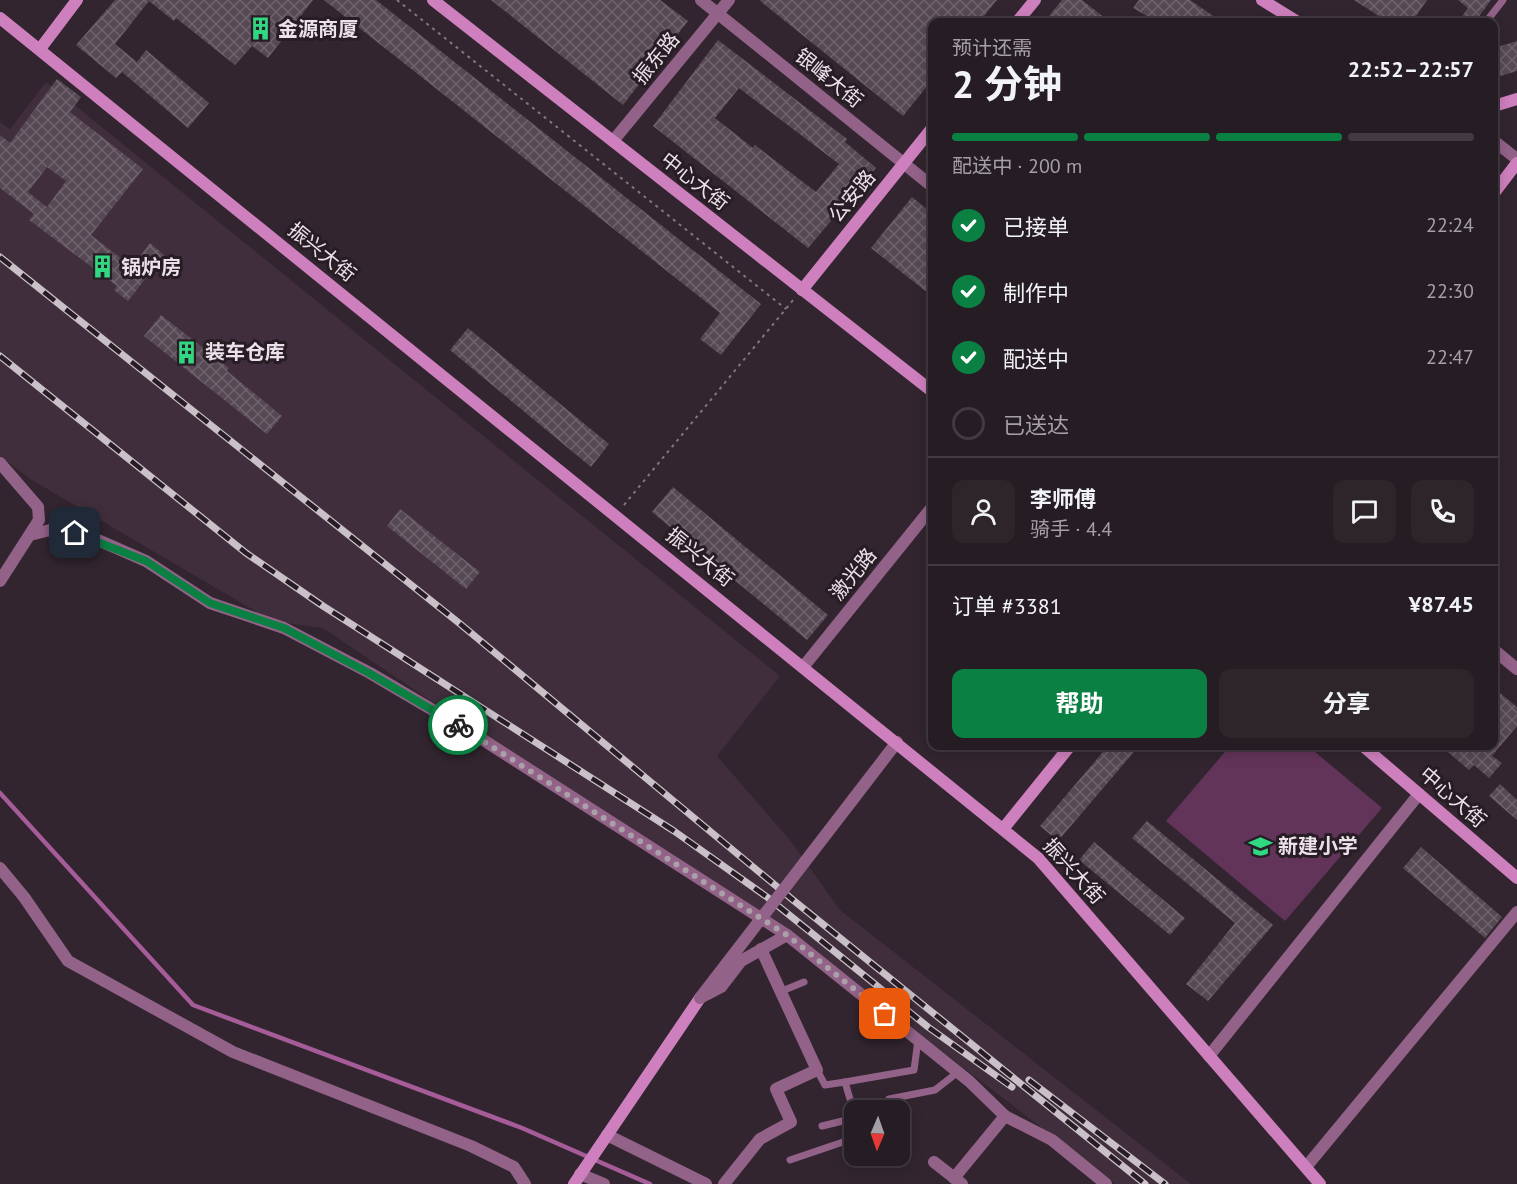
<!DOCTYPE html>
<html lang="zh">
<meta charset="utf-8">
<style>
:root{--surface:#261c23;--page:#2e252b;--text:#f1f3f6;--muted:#a4a1a6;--line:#423a41;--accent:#0b8043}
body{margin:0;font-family:"PT Sans","Noto Sans SC",sans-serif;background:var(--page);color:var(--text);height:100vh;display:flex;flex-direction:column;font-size:22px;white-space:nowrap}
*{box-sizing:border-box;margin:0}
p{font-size:20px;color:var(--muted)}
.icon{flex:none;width:33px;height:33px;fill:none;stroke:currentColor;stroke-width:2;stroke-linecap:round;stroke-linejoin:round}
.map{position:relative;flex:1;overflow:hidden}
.drawer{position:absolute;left:928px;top:18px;width:570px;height:732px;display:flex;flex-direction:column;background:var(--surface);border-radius:12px;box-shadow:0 3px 15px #0003,0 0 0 2px var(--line)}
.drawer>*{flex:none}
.needle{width:39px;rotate:182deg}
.tools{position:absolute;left:844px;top:1100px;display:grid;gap:12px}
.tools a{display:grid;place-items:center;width:66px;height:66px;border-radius:12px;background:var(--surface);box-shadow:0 3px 15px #0003,0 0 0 2px var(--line);font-size:30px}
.pin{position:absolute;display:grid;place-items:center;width:51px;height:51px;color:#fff;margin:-26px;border-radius:12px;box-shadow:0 3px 9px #0006}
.courier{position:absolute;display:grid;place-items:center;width:60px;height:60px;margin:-30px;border:4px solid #0b8043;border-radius:50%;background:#fff;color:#222;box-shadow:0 2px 8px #0007}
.overview em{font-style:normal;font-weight:700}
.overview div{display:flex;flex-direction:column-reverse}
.overview{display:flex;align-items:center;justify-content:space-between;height:102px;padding:0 24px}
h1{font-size:39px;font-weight:700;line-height:45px}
.bar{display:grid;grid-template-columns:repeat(4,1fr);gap:9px 6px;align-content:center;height:72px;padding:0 24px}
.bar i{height:8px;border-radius:4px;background:var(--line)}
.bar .on{background:var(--accent)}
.bar p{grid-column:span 4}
.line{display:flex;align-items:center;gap:15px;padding:0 24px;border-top:2px solid var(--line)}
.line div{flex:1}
.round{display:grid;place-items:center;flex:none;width:63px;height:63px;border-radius:12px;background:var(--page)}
ol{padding:0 24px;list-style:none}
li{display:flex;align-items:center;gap:18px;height:66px}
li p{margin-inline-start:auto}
li .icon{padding:6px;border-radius:50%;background:var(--accent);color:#fff;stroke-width:4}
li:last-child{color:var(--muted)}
li i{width:33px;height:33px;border:3px solid var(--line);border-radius:50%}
.cta{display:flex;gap:12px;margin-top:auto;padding:12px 24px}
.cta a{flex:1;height:69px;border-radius:12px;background:var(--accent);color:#fff;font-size:24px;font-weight:700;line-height:69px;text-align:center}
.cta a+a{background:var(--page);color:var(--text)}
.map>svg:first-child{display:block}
.built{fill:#402e3c}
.green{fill:#63345a}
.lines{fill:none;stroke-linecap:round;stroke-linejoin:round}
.stream{stroke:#a65c98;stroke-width:4.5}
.building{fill:url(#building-cross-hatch);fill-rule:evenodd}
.path{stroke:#82777f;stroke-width:2;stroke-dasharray:3 4.5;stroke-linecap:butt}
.lane{stroke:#936288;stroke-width:7}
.street{stroke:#936288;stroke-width:12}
.secondary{stroke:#ce80be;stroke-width:12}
.rail-casing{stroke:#cac0c8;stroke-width:7}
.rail{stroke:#281c25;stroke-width:4.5;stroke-dasharray:14;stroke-linecap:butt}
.street-bridge{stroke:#936288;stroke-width:12}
.done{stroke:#aaa0a8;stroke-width:6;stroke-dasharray:0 10.8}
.route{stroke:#0b8043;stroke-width:8}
.labels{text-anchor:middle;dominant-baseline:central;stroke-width:6;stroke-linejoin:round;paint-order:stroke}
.poi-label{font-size:20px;font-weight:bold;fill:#ebe2e9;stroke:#281c25;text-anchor:start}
.street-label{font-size:20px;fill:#ebe2e9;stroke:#281c25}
</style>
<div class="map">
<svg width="1517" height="1184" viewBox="0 0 1517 1184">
<defs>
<pattern id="building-cross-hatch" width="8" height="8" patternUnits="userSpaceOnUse" patternTransform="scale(1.5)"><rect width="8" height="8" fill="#574954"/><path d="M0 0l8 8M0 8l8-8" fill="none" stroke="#6f636d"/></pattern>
</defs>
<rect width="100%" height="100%" fill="#32252f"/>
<!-- built -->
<path class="built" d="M46,82L780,676L717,756L789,839L840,910L1191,1184H1115L749,903L742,911L323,628L272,621L32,480L0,456V122L10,129Z"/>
<!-- green -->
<path class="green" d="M1230,746H1308L1382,808L1285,921L1166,821Z"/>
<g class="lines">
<!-- stream -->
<path class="stream" d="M0,793L193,1005L522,1128L650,1184"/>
</g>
<!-- building -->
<g class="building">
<path d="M115,0H313L268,58L252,46L235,65L176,18L174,21L149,1L115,44L137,62L146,50L209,103L188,128L122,72L116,78L76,45Z"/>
<path d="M324,0H376L761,304L721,355L700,339L720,313Z"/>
<path d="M491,0H660L688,21L623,105Z"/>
<path d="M759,0H997L979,22H933V79L903,116Z"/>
<path d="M1062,0H1082L1110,22H1044Z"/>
<path d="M1139,0H1190L1222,22H1157L1133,8Z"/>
<path d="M1354,0H1427L1412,22H1388Z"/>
<path d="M1458,0H1491L1475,22H1458L1468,8Z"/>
<path d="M718,40L847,139L845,142L876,168L808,248L653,126ZM739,88L839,164L816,192L755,145L753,148L715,118Z"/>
<path d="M1517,41V71L1494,78V48Z"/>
<path d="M57,79L81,97L70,112L143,169L91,235L132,267L150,243L164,255L128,301L114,290L117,286L29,220L34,214L0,188V135L10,143ZM47,167L66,181L47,207L28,192Z"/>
<path d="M912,197L933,214V297L871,248Z"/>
<path d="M161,315L229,368L227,371L282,416L267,434L144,336Z"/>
<path d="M468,328L609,444L591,467L450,350Z"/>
<path d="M673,487L828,615L807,640L652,512Z"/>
<path d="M400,509L480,572L466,589L387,526Z"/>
<path d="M1494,688L1517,707V726L1492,756L1502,763L1489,778L1474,765L1469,770L1448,752L1454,746H1494Z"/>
<path d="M1108,746H1139L1058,841L1040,826Z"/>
<path d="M1500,784L1517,800V820L1489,796Z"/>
<path d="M1147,821L1273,925L1208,1001L1186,984L1235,923L1132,838Z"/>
<path d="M1094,842L1185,918L1170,935L1079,860Z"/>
<path d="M1421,847L1502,917L1485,938L1403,868Z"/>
</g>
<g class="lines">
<!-- path -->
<g class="path">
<path d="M397,0L786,309"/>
<path d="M624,505L794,299"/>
</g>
<!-- lane -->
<g class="lane">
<path d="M1486,22L1503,0"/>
<path d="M782,991L804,982"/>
<path d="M817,1070L825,1085L845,1082L855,1116"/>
<path d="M845,1082L914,1070L918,1040"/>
<path d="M889,1099L935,1090L958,1072"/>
<path d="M853,1109L871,1104"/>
<path d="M822,1126L855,1118"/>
<path d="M790,1160L846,1141L855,1119"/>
</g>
<!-- street -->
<g class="street">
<path d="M701,0L933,187"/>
<path d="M613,141L729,0"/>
<path d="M1494,141L1517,159"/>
<path d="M0,463L38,507L39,520L0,581"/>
<path d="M30,535L58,528L91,537L146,561L210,603L284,628L370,673L477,736L787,935"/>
<path d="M1494,650L1517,669"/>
<path d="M804,666L933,506"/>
<path d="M854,798L897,742"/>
<path d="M0,868L24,897L68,961L233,1052L471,1146L514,1167L525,1184"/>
<path d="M700,998L721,987L741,961L787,935L969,1081L1005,1116L1052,1140L1106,1184"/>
<path d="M1209,1056L1419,794"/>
<path d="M607,1135L706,1184"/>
<path d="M934,1162L962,1184"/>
<path d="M1306,1167L1517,912"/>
<path d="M580,1174L604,1184"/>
<path d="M954,1178L1005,1116"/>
<path d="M724,1184L760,1139L791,1122L776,1089L817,1070L761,949"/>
</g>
<!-- secondary -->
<g class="secondary">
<path d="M433,0L933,392"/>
<path d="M1262,0L1298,22"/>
<path d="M0,18L1038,858L1320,1184"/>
<path d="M1017,22L1035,0"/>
<path d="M40,49L77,0"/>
<path d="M1494,106L1517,99"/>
<path d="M1494,193L1517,163"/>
<path d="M802,290L933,127"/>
<path d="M1363,746L1517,878"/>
<path d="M1003,829L1070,746"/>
<path d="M574,1184L700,998"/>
</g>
<defs>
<g id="rail">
<path d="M0,257L459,623L793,900L1145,1184"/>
<path d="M0,356L246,553L323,606L674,831L767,897L928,1027L1012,1087"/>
<path d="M1029,1080L1165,1184"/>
</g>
</defs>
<!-- rail casing -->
<use href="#rail" class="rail-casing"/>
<!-- rail -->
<use href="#rail" class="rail"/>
<!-- street-bridge -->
<path class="street-bridge" d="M700,998L854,798"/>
</g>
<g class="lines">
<!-- done -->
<path class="done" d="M458,725L787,935L885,1014"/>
<!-- route -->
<path class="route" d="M75,533L146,561L210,603L284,628L369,673L458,725"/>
</g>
<!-- icons -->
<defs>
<symbol id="building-bare" viewBox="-9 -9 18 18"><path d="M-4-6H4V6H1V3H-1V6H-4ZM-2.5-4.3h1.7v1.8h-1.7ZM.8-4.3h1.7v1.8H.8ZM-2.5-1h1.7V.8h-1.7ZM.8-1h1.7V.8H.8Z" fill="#31d882" stroke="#281c25" stroke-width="2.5" paint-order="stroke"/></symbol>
<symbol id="school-bare" viewBox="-9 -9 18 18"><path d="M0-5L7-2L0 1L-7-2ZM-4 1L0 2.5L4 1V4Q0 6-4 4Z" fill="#31d882" stroke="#281c25" stroke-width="2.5" paint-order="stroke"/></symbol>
</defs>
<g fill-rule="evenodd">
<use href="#building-bare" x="244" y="12" width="33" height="33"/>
<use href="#building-bare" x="86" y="250" width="33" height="33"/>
<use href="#building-bare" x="170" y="336" width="33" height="33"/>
<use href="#school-bare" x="1244" y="830" width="33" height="33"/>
</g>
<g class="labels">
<!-- poi labels -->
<g class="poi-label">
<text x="278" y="29">金源商厦</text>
<text x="121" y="267">锅炉房</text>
<text x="205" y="352">装车仓库</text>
<text x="1278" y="846">新建小学</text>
</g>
<!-- street labels -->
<g class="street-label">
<text transform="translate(656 58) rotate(-51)">振东路</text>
<text transform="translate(829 78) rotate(39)">银峰大街</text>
<text transform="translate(695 181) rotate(38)">中心大街</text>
<text transform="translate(852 196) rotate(-51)">公安路</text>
<text transform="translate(322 252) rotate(39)">振兴大街</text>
<text transform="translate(700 557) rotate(39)">振兴大街</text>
<text transform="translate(853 574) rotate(-51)">激光路</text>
<text transform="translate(1453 797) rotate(41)">中心大街</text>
<text transform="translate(1074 871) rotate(48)">振兴大街</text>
</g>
</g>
</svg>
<div class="tools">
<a><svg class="needle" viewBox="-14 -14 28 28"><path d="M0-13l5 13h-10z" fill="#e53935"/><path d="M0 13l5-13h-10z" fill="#a4a1a6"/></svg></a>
</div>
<div class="pin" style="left:885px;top:1014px;background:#ea580c"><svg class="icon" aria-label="bag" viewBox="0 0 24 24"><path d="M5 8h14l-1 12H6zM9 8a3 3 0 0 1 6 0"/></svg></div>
<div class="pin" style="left:75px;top:533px;background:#1f2937"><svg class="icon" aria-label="home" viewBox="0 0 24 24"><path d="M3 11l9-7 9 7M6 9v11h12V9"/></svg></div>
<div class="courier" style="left:458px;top:725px"><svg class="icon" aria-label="bike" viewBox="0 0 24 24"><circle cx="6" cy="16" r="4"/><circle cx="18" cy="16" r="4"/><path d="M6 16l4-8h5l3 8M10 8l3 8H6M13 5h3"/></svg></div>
<section class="drawer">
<div class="overview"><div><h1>2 分钟</h1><p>预计还需</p></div><em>22:52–22:57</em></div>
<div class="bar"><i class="on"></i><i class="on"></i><i class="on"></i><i></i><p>配送中 · 200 m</p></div>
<ol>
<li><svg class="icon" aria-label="check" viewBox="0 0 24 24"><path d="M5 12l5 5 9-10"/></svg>已接单<p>22:24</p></li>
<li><svg class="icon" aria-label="check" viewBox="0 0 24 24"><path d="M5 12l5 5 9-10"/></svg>制作中<p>22:30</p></li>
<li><svg class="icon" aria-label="check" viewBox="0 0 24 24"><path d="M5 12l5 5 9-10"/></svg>配送中<p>22:47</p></li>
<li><i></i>已送达</li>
</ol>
<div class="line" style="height:108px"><a class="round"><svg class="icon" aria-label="person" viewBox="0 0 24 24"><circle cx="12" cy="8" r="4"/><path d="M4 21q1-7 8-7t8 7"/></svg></a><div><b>李师傅</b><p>骑手 · 4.4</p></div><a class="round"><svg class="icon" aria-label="chat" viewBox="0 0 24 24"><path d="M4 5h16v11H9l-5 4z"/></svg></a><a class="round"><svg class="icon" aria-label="phone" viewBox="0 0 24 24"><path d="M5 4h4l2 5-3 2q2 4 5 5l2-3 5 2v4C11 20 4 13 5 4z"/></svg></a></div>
<div class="line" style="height:78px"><div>订单 #3381</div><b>¥87.45</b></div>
<div class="cta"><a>帮助</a><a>分享</a></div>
</section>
</div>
